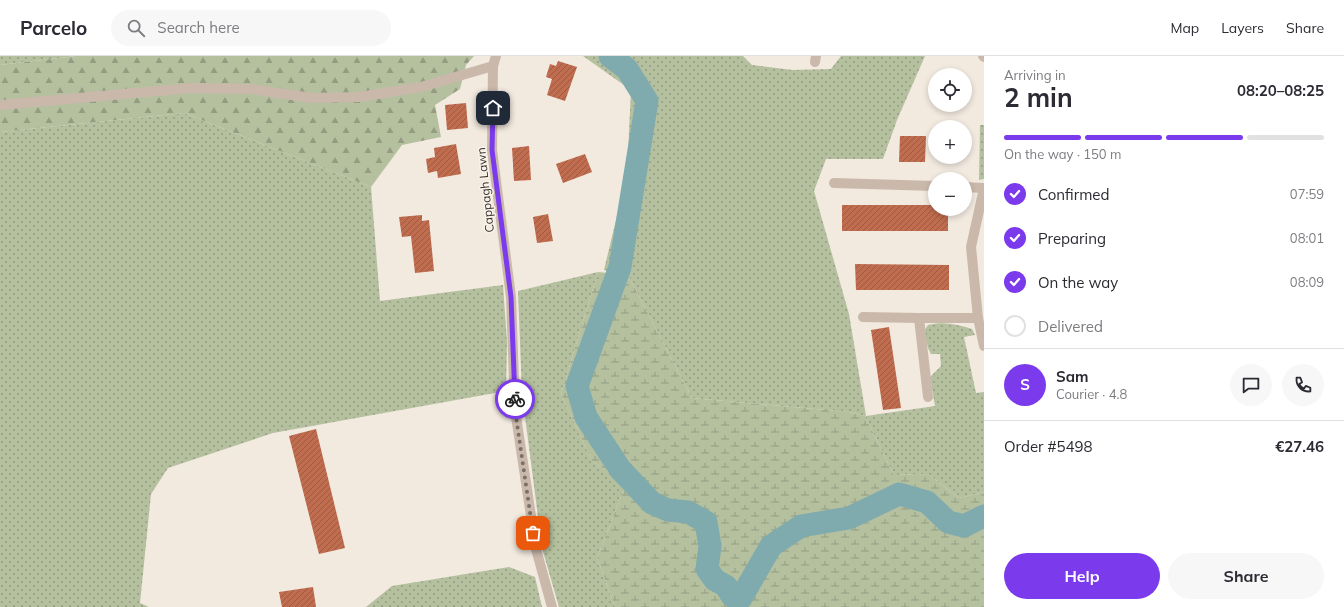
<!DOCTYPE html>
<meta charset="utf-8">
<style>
:root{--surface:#fff;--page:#f7f7f7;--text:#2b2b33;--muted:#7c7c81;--line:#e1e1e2;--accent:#7c3aed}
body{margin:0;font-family:Mulish,sans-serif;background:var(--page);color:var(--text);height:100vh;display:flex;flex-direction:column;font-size:15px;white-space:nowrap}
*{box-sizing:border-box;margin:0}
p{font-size:13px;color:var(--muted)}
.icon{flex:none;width:22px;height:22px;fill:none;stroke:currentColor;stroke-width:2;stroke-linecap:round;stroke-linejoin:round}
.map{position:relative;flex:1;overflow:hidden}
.sheet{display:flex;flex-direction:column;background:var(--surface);width:360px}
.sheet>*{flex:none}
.tools{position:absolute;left:928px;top:12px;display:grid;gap:8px}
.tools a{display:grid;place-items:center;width:44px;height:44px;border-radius:50%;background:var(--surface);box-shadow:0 2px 6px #0003;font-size:20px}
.pin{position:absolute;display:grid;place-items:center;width:34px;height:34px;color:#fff;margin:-17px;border-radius:8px;box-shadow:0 2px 6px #0006}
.courier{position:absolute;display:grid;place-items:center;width:40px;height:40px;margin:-20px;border:3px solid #7c3aed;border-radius:50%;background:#fff;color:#222;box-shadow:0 1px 5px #0007}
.head em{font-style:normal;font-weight:700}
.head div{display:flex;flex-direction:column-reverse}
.head{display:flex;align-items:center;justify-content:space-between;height:68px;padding:0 20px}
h1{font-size:26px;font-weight:700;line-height:30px}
.bar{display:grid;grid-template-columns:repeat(4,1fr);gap:6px 4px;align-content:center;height:48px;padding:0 20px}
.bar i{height:5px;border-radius:3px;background:var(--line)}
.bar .selected{background:var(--accent)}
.bar p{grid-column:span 4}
.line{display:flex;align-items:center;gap:10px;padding:0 20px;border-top:1px solid var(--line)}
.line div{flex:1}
.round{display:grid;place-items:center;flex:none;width:42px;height:42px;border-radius:21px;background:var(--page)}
ol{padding:0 20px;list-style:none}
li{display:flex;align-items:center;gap:12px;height:44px}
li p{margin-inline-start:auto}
li .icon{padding:4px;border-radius:50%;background:var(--accent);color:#fff;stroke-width:4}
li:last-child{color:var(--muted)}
li i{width:22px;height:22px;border:2px solid var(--line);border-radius:50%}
.cta{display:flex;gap:8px;margin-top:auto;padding:8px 20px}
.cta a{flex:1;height:46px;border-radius:24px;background:var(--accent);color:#fff;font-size:16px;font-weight:700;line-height:46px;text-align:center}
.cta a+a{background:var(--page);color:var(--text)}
header{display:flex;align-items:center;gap:24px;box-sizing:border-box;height:56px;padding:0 20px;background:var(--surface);border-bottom:1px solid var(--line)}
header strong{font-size:19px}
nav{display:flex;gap:22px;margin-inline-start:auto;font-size:14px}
.search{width:280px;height:36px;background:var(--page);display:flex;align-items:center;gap:10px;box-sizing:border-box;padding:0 14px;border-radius:22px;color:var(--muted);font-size:15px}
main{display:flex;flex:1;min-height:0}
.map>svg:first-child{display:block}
.grass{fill:url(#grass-dots)}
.forest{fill:url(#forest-firs)}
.wetland{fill:url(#wetland-marsh)}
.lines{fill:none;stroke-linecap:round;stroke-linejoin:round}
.river{stroke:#7fabae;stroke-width:23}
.building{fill:url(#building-hatch)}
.minor{stroke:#cab9ab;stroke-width:10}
.done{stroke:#797069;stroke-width:4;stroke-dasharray:0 7.2}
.route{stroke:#7c3aed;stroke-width:5}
.labels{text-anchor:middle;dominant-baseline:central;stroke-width:3;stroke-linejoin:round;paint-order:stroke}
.street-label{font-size:12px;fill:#382f2a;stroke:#f9f3eb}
</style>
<header>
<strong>Parcelo</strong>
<div class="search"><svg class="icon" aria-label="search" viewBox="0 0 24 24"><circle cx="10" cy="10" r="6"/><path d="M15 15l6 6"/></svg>Search here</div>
<nav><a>Map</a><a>Layers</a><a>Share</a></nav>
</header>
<main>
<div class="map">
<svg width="984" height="551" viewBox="0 0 984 551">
<defs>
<pattern id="grass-dots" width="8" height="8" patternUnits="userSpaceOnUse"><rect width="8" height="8" fill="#b5c09f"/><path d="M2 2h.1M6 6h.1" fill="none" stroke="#949c82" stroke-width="1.8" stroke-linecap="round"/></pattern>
<pattern id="forest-firs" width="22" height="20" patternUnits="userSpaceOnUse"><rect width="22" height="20" fill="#b5c09f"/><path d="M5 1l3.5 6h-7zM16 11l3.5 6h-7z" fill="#949c82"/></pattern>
<pattern id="wetland-marsh" width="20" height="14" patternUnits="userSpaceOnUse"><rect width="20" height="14" fill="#b5c09f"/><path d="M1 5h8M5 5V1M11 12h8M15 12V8" fill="none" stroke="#949c82"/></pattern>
<pattern id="building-hatch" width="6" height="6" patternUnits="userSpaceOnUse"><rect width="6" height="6" fill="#c06c4e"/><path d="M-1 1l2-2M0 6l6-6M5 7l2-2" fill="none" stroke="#9d5941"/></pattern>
</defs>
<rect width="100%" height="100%" fill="#f2e9df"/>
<!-- grass -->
<g class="grass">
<path d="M0,0H76L0,9Z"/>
<path d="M583,0H743L752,9L793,14L831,13L841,0H925L897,64L883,103H826L814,135L849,258L866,360L935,350L930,321L941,310L940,298H931L928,292L924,275L928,269C942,265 958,268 972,273L975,279L964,281L976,337L984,336V436L959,442L928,418L894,419L865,360L849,356L692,342L628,219L604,214L627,118L631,34Z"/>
<path d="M184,57L371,131L380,245L503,229L507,286L506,335L273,377L168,412L151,438L140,547L149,551H0V76Z"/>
<path d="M980,69H984V123L979,124Z"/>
<path d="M598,216L561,338L592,405L626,428L597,502L615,551H559L542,492L522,337L518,235Z"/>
<path d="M509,511L535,521L542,551H366L392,530Z"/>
</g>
<!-- forest -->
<path class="forest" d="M76,0H474L466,9L460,33L435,49L441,81L402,89L371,131L184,57L0,76V9Z"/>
<!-- wetland -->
<path class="wetland" d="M598,216L628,219L692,342L849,356L865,360L894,419L928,418L959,442L984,436V551H615L597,502L626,428L592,405L561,338Z"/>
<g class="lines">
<!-- river -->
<path class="river" d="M610,0L627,13L647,45L620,211L577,330L586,361L620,413L652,447L668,454L688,456L706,466L710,490L707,513L715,524L726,530L732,540L741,542L771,490L801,470L849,462L899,438L927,446L948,466L964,470L984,460"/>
</g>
<!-- building -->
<g class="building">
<path d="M558,5L577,11L565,45L547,39L552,23L546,21L550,8L556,10Z"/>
<path d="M466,47L468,72L447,74L445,49Z"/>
<path d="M900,80H926L925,106H899Z"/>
<path d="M456,88L461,118L438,122L437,115L428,117L426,103L435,101L434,92Z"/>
<path d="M529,90L531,124L514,125L512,92Z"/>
<path d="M585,98L592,116L563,127L556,108Z"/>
<path d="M842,149H935V153H948V175H842Z"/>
<path d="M548,158L553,185L537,187L533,161Z"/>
<path d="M422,159V165L429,164L434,215L415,217L411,180L402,181L399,161Z"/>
<path d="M855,208L949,209V234H856Z"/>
<path d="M889,271L901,352L883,354L871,274Z"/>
<path d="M316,373L345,492L319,498L289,380Z"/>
<path d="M313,531L316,551H282L279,536Z"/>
</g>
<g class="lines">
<!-- minor -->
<g class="minor">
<path d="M496,0L493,10L492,94L511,241L515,354L536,493L552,551"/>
<path d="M983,0L984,1"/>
<path d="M815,6L816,0"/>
<path d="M0,49L191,32L251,33L312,42L359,41L421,31L493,10"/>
<path d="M834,127L935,130"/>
<path d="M965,131L983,132"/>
<path d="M984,132L971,191L978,262L984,290"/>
<path d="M863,261L919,262"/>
<path d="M928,341L919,262H978"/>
</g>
</g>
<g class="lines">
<!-- done -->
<path class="done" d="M515,343V354L533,477"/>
<!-- route -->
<path class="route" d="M493,52L492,94L511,241L515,343"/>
</g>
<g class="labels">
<!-- street labels -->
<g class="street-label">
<text transform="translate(485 134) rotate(-96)">Cappagh Lawn</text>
</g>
</g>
</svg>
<div class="tools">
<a><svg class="icon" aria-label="locate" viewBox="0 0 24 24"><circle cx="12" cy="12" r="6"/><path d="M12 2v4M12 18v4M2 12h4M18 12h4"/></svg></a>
<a>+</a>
<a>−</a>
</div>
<div class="pin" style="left:533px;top:477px;background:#ea580c"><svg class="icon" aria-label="bag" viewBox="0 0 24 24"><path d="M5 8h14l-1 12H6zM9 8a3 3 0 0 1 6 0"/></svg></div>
<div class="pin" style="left:493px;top:52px;background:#1f2937"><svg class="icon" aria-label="home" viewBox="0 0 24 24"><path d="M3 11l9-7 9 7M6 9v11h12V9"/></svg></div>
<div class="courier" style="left:515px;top:343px"><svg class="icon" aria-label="bike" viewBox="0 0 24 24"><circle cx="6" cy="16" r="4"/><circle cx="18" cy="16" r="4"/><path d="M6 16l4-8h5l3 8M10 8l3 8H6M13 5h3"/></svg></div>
</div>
<section class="sheet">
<div class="head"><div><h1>2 min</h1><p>Arriving in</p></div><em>08:20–08:25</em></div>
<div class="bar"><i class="selected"></i><i class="selected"></i><i class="selected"></i><i></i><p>On the way · 150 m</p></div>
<ol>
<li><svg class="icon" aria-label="check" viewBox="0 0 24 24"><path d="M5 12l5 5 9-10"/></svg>Confirmed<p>07:59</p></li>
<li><svg class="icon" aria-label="check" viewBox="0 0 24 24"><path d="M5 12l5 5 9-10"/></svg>Preparing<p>08:01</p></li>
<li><svg class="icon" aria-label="check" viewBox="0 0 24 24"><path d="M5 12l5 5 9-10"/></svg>On the way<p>08:09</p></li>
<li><i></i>Delivered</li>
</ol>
<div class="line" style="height:72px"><b class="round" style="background:var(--accent);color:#fff">S</b><div><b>Sam</b><p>Courier · 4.8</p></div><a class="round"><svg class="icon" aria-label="chat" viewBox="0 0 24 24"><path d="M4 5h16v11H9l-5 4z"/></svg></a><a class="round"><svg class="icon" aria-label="phone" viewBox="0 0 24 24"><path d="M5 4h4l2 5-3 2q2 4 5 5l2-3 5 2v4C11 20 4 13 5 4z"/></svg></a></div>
<div class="line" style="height:52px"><div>Order #5498</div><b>€27.46</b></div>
<div class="cta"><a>Help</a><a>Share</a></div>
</section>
</main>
